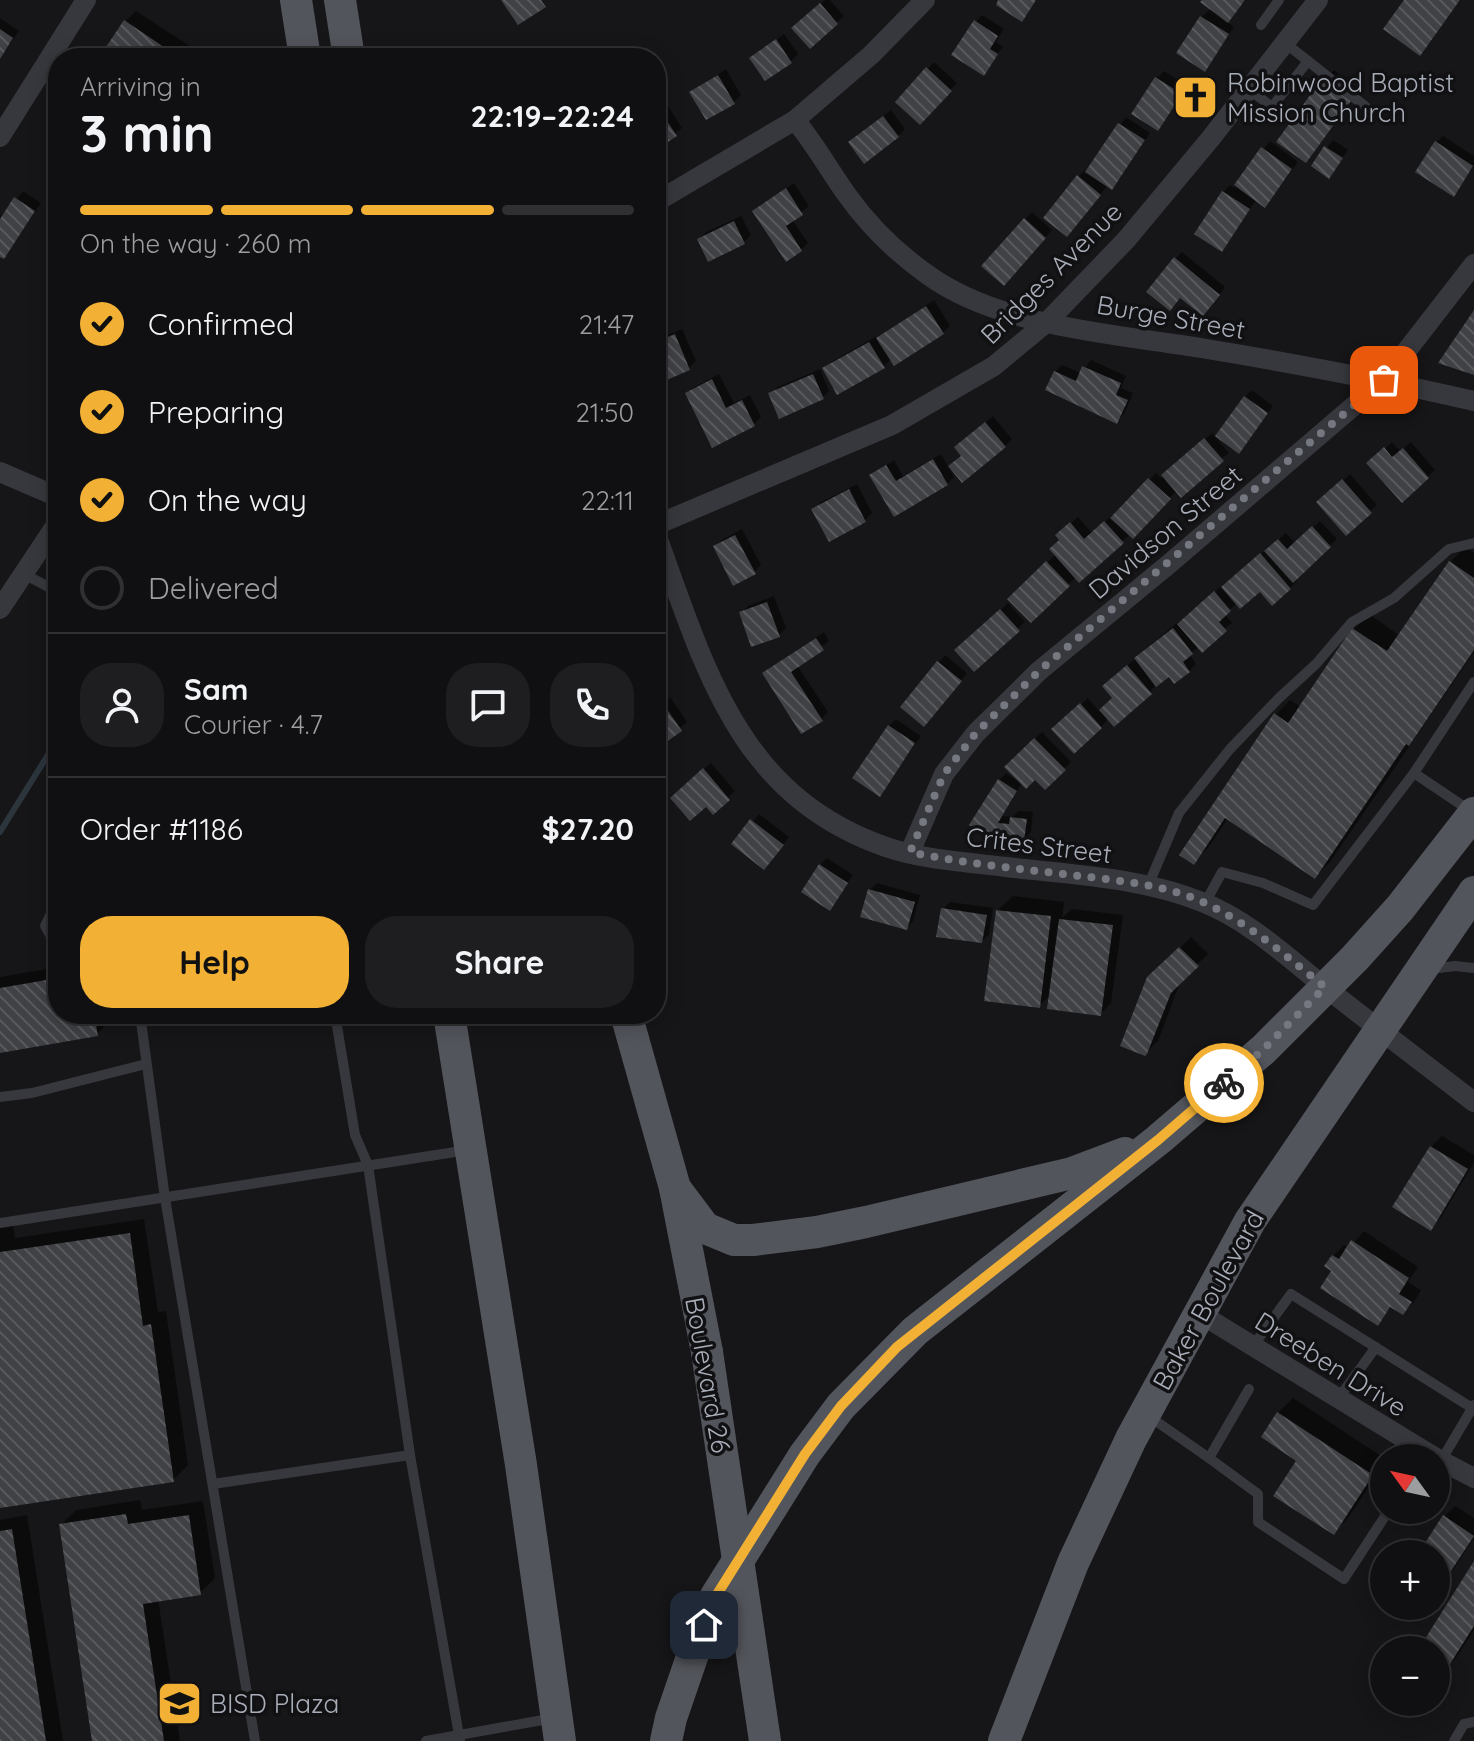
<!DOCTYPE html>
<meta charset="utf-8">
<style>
:root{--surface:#101012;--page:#1e1e20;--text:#f1f3f6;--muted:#9c9d9f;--line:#303032;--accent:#f2b134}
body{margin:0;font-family:Quicksand,sans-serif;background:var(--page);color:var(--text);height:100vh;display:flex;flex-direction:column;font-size:30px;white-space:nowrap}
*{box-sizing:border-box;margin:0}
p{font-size:26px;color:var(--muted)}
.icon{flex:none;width:44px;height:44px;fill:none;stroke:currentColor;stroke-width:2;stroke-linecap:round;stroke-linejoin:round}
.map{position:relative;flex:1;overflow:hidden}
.sheet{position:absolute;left:48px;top:48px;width:618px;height:976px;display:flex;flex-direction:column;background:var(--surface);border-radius:32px;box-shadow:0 4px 20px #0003,0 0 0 2px var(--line)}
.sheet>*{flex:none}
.needle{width:52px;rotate:303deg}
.controls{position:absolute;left:1370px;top:1444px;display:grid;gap:16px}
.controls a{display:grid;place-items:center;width:80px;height:80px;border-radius:50%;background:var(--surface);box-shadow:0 4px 20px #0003,0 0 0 2px var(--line);font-size:40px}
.pin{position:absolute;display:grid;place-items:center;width:68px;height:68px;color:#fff;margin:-34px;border-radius:16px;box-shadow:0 4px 12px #0006}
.courier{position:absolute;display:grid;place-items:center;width:80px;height:80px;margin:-40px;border:6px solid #f2b134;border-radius:50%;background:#fff;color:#222;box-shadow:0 2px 10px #0007}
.head em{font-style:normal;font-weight:700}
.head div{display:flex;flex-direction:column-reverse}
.head{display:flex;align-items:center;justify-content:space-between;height:136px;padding:0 32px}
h1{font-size:52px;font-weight:700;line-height:60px}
.bar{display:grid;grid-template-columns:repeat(4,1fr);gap:12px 8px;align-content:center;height:96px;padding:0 32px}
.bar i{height:10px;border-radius:6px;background:var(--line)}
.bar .current{background:var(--accent)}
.bar p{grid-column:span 4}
.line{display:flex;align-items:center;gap:20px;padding:0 32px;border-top:2px solid var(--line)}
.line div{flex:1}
.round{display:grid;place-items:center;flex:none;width:84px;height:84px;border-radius:32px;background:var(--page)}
ol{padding:0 32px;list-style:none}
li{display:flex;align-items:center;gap:24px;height:88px}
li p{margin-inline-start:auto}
li .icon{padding:8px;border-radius:50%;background:var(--accent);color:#111;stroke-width:4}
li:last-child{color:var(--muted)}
li i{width:44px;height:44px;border:4px solid var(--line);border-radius:50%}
.button{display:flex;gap:16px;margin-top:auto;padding:16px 32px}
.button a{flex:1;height:92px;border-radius:32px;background:var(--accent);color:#111;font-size:32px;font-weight:700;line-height:92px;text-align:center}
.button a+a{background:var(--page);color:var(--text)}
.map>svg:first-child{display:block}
.shadow{fill:#0007}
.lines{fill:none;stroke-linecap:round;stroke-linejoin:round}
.stream{stroke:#2c353c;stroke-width:6}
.building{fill:url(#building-back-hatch)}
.lane{stroke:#37383d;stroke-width:10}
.street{stroke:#37383d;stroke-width:20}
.primary{stroke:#53555c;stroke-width:32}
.primary-bridge{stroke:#53555c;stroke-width:32}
.done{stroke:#757880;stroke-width:8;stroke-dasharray:0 14.4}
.route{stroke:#f2b134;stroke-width:10}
.labels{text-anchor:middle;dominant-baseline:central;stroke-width:7;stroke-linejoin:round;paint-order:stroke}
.poi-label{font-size:26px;fill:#a8adb8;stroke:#111113;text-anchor:start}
.street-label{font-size:26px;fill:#a8adb8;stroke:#111113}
</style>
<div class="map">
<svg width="1474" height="1741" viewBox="0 0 1474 1741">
<defs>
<pattern id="building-back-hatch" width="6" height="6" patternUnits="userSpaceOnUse" patternTransform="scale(2)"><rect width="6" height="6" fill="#404145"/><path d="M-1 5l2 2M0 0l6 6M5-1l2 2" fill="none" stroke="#595a5e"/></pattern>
</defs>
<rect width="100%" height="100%" fill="#161618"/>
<!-- shadow -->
<g class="shadow">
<path d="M825,0H830L844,16L810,46L801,22Z"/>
<path d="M1204,0H1246L1227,22L1234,27L1204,69L1179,52L1202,17L1211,8Z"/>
<path d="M1406,0H1461L1419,53Z"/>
<path d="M136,11L196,50L190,58H127L125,22Z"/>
<path d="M982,15L1004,29L996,42L1003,47L983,74L976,22Z"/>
<path d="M0,18L19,31L0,58Z"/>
<path d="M784,34L798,54L791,61L752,58Z"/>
<path d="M934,62L957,83L920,122L898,102Z"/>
<path d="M726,69L741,95L734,102L692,92Z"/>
<path d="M1334,70L1360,90L1305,161L1279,141Z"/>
<path d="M1164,71L1187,86L1157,128V78Z"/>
<path d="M668,106L682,128L656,147V115Z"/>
<path d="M891,110L905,129L898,136H857Z"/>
<path d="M1126,117L1150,133L1119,180L1112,187L1108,185L1073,228L1078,177L1085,170L1087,172Z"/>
<path d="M1443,136L1474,156V166L1453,194L1436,143Z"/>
<path d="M1333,140L1348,150L1329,176L1313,166Z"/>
<path d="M1270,141L1298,162L1272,198L1257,199L1222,250L1223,192L1230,185L1234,188Z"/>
<path d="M794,183L809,206L792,219L808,243L801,250L755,211Z"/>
<path d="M23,191L41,203L4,257L0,254V215L4,217Z"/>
<path d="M1032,212L1052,230L1011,277L984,266Z"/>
<path d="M741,216L751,235L744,242L700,239L706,232Z"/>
<path d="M662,243L668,263L660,270L664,282L656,289V245Z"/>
<path d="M1182,252L1225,287L1210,307L1181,296L1175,259Z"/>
<path d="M934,300L950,326L943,332L891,359L883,367L825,369L831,362L877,336L878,338Z"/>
<path d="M682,329L696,361L689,368L656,363V340Z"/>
<path d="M1091,360L1126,376L1121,388L1133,393L1124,414L1117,421L1055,372L1062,365L1081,373Z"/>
<path d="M820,369L829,391L822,398L771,394L778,387Z"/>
<path d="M719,374L734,403L750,395L761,417L754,424L713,445L687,394L694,387Z"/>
<path d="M1252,390L1273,406L1246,444L1245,397Z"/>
<path d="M993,416L1012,439L1005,446L963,455L964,440Z"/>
<path d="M1212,433L1229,453L1177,490L1133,537L1130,534L1079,580L1076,577L1031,620L1010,599L1056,554L1062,540L1058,535L1078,517L1092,533L1112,515L1114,517L1156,473L1161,478Z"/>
<path d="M1392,442L1400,451L1411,442L1435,470L1402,500L1369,464Z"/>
<path d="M941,454L954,477L947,484L894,515L872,475L894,460L903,476Z"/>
<path d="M1350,474L1377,505L1370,511L1326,496Z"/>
<path d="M857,484L872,513L865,520L814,509L821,502Z"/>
<path d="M1320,521L1337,539L1295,579L1297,581L1290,588L1261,589L1237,603L1225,614L1232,623L1189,654L1196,664L1189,671L1169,674L1114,724L1109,718L1101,727L1054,729L1088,698L1100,712L1115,698L1112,680L1143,651L1286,533L1295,543Z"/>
<path d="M742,529L761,565L754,572L715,547L722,540Z"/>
<path d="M1465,547L1474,553V652L1330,862L1315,877L1228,818L1208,848L1193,862L1275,715L1290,700L1301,707L1354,629L1369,614L1400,636L1450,562Z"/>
<path d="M774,596L786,628L779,635L741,613L748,606Z"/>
<path d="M1008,603L1025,622L974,670L964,644Z"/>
<path d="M824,632L829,641L797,665L828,712L822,719L764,673Z"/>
<path d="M656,647H658L667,669L656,677Z"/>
<path d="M945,655L967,673L931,717L902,707Z"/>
<path d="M670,697L687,722L656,747V707Z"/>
<path d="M896,719L921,736L879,794L889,726Z"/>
<path d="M1042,732L1071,762L1045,787L1035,777L1022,783L1003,816L1013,817L1019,811L1033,812L1031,832L1024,839L990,836L999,780L1006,773L1018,781L1007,767Z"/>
<path d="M711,763L735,791L713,812L706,804L679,791Z"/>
<path d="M759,814L789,837L771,860L734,844Z"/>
<path d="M827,858L853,875L830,908L820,865Z"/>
<path d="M877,883L920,895L913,921L906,928L870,890Z"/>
<path d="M1013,896L1064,902L1062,918L1072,909L1123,915L1111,1003L1100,1014L1052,993L1039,1006L998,910Z"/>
<path d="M950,902L993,908L989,934L982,941L943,909Z"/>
<path d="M1191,937L1208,954L1181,980L1158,1041L1144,1054L1148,979Z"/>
<path d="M58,967V1014H111L112,1019L97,1034L0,1051V977Z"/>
<path d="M1442,1136L1474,1155V1163L1441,1217L1431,1228V1147Z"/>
<path d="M144,1219L158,1312L166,1311L188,1465L173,1480L0,1506V1226L13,1224L15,1238Z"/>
<path d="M1364,1231L1418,1267L1408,1282L1421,1290L1414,1302L1403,1313L1392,1306L1377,1323L1333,1256L1344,1245L1349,1248Z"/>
<path d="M1293,1398L1384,1458V1464L1348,1518L1333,1533L1278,1413Z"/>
<path d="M140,1500L142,1510L203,1501L215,1578L200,1593L158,1599L180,1741H94L61,1525L76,1510Z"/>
<path d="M1455,1506L1474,1518V1538L1436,1596V1554H1420L1444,1517Z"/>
<path d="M27,1515L63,1741H0V1520Z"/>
<path d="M1474,1565V1630L1456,1658L1445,1669L1436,1664V1650H1420Z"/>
</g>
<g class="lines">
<!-- stream -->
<path class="stream" d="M0,832L51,750"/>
</g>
<!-- building -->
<g class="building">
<path d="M501,0H541L546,7L518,25Z"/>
<path d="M998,0H1036L1022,22L996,5Z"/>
<path d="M1202,0H1245L1228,23L1200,2Z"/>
<path d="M1404,0H1460L1420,56L1383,29Z"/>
<path d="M820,3L838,24L810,49L791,28Z"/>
<path d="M1200,16L1229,34L1205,72L1176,53Z"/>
<path d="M124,20L180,58H123L106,47Z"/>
<path d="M974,20L998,36L990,49L998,54L984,76L951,55Z"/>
<path d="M0,29L13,38L0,59Z"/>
<path d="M776,39L792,63L765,81L749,58Z"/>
<path d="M926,67L952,91L920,125L895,102Z"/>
<path d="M718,75L735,104L706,120L689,92Z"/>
<path d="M1155,77L1182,94L1158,131L1131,114Z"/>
<path d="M1321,80L1351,101L1306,163L1276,142Z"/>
<path d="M661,112L677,136L656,150V115Z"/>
<path d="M883,116L899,137L864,164L848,142Z"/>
<path d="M1118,123L1145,140L1112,190L1085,172Z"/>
<path d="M1435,141L1473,166L1454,197L1415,172Z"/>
<path d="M1324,146L1343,158L1329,179L1311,166Z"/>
<path d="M1261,147L1292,169L1265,208L1234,185Z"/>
<path d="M1077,175L1101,195L1067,237L1043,218Z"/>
<path d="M786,188L803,215L786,226L802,251L786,262L752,211Z"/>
<path d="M1222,191L1250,209L1222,252L1194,234Z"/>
<path d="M14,197L35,211L4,259L0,257V219Z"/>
<path d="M1024,218L1046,238L1004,286L981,266Z"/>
<path d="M734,221L745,244L708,262L697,239Z"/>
<path d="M1174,257L1220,295L1203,316L1180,298L1170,311L1146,292Z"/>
<path d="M926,306L944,334L894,366L876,338Z"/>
<path d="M1474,310V375L1438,363Z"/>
<path d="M675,334L690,370L662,382L656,368V342Z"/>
<path d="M869,342L885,368L837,395L822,368Z"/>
<path d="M1082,366L1121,383L1116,395L1128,400L1117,424L1045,390L1054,371L1076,381Z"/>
<path d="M813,374L824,399L779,419L768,393Z"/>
<path d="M712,379L726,408L742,400L755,426L712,448L685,393Z"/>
<path d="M1244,396L1268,413L1239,454L1215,436Z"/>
<path d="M985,422L1006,447L962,483L948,466L961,456L954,447Z"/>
<path d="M1204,438L1224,461L1181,498L1161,475Z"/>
<path d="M1384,447L1392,457L1403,448L1429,478L1402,503L1366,463Z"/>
<path d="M933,459L948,485L894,517L869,475L886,465L896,481Z"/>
<path d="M1148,478L1171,499L1133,539L1110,518Z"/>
<path d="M1342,479L1372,513L1346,536L1316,502Z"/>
<path d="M849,489L866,522L829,542L811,509Z"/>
<path d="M1104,521L1124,543L1079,583L1049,549L1059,540L1055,535L1070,522L1084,539Z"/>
<path d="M1312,526L1331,547L1293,583L1264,551L1278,539L1287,549Z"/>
<path d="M735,535L756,574L733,586L713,546Z"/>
<path d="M1260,553L1291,589L1272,606L1260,592L1240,609L1221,587Z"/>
<path d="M1046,561L1070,586L1031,623L1007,599Z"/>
<path d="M1449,561L1474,578V650L1409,746L1406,744L1315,879L1225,818L1194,865L1179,855L1274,713L1288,723L1352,628L1387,651Z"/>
<path d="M1214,591L1231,611L1219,622L1227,631L1202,653L1177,624Z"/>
<path d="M767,602L780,637L751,647L739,612Z"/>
<path d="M1000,609L1020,631L974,672L954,650Z"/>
<path d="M1173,628L1193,654L1183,662L1190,672L1174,684L1169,677L1156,687L1134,658Z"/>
<path d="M816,638L824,650L791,672L823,721L801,734L762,673Z"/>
<path d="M937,661L962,681L924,727L900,707Z"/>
<path d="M1127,665L1152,694L1114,727L1099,710L1112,698L1102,686Z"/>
<path d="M662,702L682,731L656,749V707Z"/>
<path d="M1080,703L1102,728L1074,754L1051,729Z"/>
<path d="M888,725L915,743L880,797L852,778Z"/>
<path d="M1034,738L1066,770L1045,790L1035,780L1026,789L1004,767Z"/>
<path d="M703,768L730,800L713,815L706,807L690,821L670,798Z"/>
<path d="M998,779L1017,791L998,823L1009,824L1010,817L1027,819L1024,841L989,838L969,825Z"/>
<path d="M750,819L784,845L764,870L731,844Z"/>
<path d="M819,864L848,883L830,911L801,892Z"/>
<path d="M868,889L915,902L907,930L860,917Z"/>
<path d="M941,908L987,915L982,943L936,937Z"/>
<path d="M996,910L1051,916L1040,1008L984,1001Z"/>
<path d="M1059,919L1113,925L1101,1016L1047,1009Z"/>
<path d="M1179,947L1199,966L1171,993L1147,1054L1145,1056L1120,1046L1147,977Z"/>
<path d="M58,978V1014H94L98,1036L0,1053V988Z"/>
<path d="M1430,1146L1468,1169L1431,1231L1392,1207Z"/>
<path d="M130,1233L143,1326L151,1324L174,1482L0,1508V1252Z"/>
<path d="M1351,1240L1409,1278L1399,1294L1412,1302L1403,1315L1390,1307L1378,1326L1320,1288L1331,1271L1324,1266L1332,1255L1339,1259Z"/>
<path d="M1277,1412L1373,1475L1334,1535L1273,1496L1296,1461L1261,1437Z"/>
<path d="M126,1514L128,1524L189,1515L201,1595L143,1604L164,1741H92L59,1524Z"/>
<path d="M1443,1515L1474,1536L1436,1594V1554H1418Z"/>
<path d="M12,1529L46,1741H0V1531Z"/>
<path d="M1474,1561V1626L1445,1672L1436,1666V1650H1418Z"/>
<path d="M1398,1606H1428L1419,1620Z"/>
</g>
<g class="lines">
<!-- lane -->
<g class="lane">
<path d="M1261,25L1279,0"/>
<path d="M1308,61L1366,107"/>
<path d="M1249,89L1272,107L1308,61L1285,43"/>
<path d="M24,574L58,592"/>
<path d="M1414,773L1472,812"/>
<path d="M1148,886L1179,813L1230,749L1279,698L1316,664L1352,622L1394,598L1449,549L1474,543"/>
<path d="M58,900L45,926L52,938L58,940"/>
<path d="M1205,903L1222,872L1263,883L1313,905L1414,773L1474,682"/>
<path d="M1431,969L1455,966L1474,968"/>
<path d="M140,1014L165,1198L255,1741"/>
<path d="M335,1014L355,1135L368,1165L410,1455L460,1741"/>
<path d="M0,1097L32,1093L146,1064"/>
<path d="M0,1223L468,1150"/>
<path d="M1253,1346L1291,1294L1472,1408"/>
<path d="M1338,1399L1376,1347"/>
<path d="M1150,1417L1209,1458L1249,1389"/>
<path d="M1209,1458L1258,1494V1522L1344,1579L1389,1510"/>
<path d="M1441,1461L1474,1405"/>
<path d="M213,1484L410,1455"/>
<path d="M426,1741L554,1718"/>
<path d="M1454,1741L1464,1724L1474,1722"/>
</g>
<!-- street -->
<g class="street">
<path d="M795,120C815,144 829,170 847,195C869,226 897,253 928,275C1000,327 1115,334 1201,348C1292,363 1383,380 1474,401"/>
<path d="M0,137L86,0"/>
<path d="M656,202L795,120L871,55L925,0"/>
<path d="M0,472L58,497"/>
<path d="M656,525L892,425L994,366L1047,322L1126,240L1211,138L1318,0"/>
<path d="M656,534C705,667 737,795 886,847C924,860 967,862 1006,867C1071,875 1140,877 1202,902C1246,919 1284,954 1321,984C1372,1024 1423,1063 1474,1102"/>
<path d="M0,609L58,522"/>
<path d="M910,852L944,774L976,733L1039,671L1169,564L1384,380L1474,264"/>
<path d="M1199,1313L1436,1458"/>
<path d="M1436,1458L1474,1478"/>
</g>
<!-- primary -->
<g class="primary">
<path d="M296,0L305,58"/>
<path d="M340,0L349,58"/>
<path d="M449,1014L521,1465L560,1741"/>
<path d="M626,1014L675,1188L707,1352"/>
<path d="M675,1188L705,1228L734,1240H753L817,1232L866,1222L1072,1173L1125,1153"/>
<path d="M666,1741L671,1718L693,1654L716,1596L805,1454L841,1406L915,1331L1158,1140L1263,1050L1355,958L1400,908L1474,813"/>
<path d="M1004,1741L1073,1563L1131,1439L1250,1221L1474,892"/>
</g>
<!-- primary-bridge -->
<path class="primary-bridge" d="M707,1352L765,1741"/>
</g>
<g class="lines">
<!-- done -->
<path class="done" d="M1224,1083L1263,1050L1325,987C1287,957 1250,924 1205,903C1166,885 1122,881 1080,876C1023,869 966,864 910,852L944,774L976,733L1039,671L1384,380"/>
<!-- route -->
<path class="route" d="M704,1625L716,1596L805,1454L841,1406L897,1347L1158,1140L1224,1083"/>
</g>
<!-- icons -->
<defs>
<symbol id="church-square" viewBox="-11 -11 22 22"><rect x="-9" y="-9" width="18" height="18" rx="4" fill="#f2b134" stroke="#111113"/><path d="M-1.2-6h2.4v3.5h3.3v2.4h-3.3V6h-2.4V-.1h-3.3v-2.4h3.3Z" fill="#111"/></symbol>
<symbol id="school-square" viewBox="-11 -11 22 22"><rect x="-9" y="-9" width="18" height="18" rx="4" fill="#f2b134" stroke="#111113"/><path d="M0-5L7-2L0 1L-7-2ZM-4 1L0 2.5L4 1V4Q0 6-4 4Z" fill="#111"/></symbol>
</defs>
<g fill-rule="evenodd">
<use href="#church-square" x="1170" y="72" width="51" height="51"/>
<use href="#school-square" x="154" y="1678" width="51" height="51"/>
</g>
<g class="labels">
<!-- poi labels -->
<g class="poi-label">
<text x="1227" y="82">Robinwood Baptist<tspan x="1227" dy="30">Mission Church</tspan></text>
<text x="210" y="1703">BISD Plaza</text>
</g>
<!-- street labels -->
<g class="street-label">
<text transform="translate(1051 273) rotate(-45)">Bridges Avenue</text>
<text transform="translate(1171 317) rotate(10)">Burge Street</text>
<text transform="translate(1165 532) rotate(-40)">Davidson Street</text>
<text transform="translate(1039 845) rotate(7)">Crites Street</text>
<text transform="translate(1208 1300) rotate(-61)">Baker Boulevard</text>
<text transform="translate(1331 1364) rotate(32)">Dreeben Drive</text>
<text transform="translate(708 1375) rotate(80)">Boulevard 26</text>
</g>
</g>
</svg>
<div class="controls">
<a><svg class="needle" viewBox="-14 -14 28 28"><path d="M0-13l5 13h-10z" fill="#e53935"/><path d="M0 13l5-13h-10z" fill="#9c9d9f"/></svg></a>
<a>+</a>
<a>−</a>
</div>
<div class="pin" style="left:1384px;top:380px;background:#ea580c"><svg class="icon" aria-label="bag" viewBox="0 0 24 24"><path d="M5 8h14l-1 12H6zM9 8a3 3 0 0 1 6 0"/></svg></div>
<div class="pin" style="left:704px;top:1625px;background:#1f2937"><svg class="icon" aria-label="home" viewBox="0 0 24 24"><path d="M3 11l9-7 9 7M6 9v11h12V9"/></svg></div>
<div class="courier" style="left:1224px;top:1083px"><svg class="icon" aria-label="bike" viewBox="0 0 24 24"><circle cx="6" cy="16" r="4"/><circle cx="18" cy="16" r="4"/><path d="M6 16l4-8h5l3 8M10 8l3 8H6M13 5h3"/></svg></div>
<section class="sheet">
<div class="head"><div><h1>3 min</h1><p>Arriving in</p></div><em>22:19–22:24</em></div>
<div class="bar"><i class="current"></i><i class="current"></i><i class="current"></i><i></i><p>On the way · 260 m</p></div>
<ol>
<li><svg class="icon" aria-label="check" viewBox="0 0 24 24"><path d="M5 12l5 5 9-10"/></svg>Confirmed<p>21:47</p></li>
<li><svg class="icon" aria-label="check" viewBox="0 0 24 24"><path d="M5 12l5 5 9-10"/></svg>Preparing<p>21:50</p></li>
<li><svg class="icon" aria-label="check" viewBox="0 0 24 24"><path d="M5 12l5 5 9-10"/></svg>On the way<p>22:11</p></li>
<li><i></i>Delivered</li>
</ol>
<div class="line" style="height:144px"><a class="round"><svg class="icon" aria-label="person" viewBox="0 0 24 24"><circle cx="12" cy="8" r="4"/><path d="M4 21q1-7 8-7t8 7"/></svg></a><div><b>Sam</b><p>Courier · 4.7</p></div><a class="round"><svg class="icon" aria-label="chat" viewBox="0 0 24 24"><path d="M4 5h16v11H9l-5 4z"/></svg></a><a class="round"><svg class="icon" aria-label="phone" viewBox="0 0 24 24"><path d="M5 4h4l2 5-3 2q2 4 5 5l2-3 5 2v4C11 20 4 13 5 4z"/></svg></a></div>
<div class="line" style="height:104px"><div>Order #1186</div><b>$27.20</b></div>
<div class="button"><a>Help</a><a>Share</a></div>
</section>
</div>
